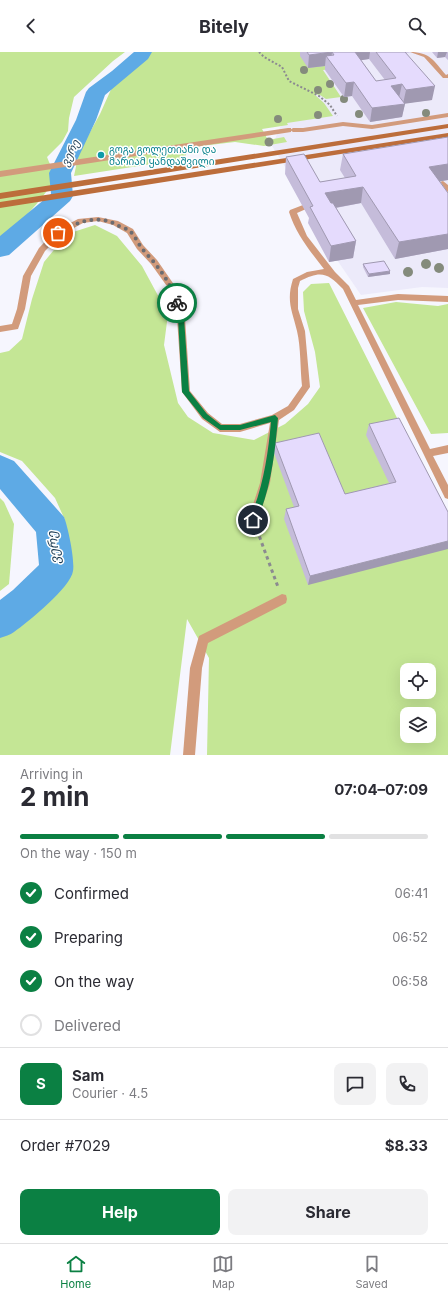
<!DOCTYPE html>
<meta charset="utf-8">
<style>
:root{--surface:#fff;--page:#f2f2f3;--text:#2b2b33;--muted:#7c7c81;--line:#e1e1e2;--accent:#0b8043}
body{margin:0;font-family:Inter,"Noto Sans Georgian",sans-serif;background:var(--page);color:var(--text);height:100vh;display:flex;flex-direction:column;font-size:15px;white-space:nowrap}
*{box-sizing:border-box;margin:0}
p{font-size:13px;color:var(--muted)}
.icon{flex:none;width:22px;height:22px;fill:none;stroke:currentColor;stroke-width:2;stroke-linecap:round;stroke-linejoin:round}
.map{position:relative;height:703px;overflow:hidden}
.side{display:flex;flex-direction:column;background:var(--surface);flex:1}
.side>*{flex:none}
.fabs{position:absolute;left:400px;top:611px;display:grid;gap:8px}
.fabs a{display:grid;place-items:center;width:36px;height:36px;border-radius:8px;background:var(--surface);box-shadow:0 4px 16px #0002;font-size:20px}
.pin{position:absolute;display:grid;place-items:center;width:34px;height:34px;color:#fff;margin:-17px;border:2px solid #fff;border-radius:50%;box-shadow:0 1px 4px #0007}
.courier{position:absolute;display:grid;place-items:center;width:40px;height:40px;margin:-20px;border:3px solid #0b8043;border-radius:50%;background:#fff;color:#222;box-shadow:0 1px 5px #0007}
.summary em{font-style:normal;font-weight:700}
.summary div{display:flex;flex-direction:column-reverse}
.summary{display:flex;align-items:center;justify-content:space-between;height:68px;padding:0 20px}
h1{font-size:26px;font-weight:700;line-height:30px}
.bar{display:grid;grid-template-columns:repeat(4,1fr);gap:6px 4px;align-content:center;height:48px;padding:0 20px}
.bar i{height:5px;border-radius:3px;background:var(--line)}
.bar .current{background:var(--accent)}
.bar p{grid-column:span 4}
.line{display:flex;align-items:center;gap:10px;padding:0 20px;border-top:1px solid var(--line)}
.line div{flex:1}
.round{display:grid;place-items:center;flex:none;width:42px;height:42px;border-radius:8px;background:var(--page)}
ol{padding:0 20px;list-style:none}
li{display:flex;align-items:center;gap:12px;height:44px}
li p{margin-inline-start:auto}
li .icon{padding:4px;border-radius:50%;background:var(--accent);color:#fff;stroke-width:4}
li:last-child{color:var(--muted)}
li i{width:22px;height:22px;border:2px solid var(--line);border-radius:50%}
.cta{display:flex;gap:8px;margin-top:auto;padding:8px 20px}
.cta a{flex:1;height:46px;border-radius:8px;background:var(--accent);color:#fff;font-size:16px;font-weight:700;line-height:46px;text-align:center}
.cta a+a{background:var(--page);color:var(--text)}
header{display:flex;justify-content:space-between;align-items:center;height:52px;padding:0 20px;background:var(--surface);font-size:18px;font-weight:700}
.dock{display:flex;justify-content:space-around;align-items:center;height:56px;border-top:1px solid var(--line);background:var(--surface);font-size:11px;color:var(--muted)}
.dock a{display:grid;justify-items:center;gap:2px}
.dock .current{color:var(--accent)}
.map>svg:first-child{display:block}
.built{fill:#eceafa}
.green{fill:#c4e695;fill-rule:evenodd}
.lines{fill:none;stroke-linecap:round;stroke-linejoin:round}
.river{fill:#5eaae5;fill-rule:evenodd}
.path-far1{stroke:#8b8a90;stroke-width:2;stroke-dasharray:2 2;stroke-linecap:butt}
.path{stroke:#8b8a90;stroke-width:3;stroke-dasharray:3.5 3.5;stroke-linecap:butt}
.service{fill:#d29b7c;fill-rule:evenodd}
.pedestrian{fill:#d29b7c;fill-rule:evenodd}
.secondary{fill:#bc6d3b;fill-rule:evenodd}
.tree{fill:#848b7c}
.wall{fill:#c5bcda;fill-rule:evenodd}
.shaded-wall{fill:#a099b1}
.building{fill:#e5dbfd;stroke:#a099b1}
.route{fill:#0b8043}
.done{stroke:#6c6c70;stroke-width:4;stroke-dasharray:0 7.2}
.culture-dot{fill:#0f9aa8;stroke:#fff;stroke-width:1.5}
.labels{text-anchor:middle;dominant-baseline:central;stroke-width:3;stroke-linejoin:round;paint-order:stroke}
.far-culture-label{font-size:10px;fill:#0d838f;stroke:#fff;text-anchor:start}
.far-water-label{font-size:11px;font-style:italic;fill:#173750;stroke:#fff}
.water-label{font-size:13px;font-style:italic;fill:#173750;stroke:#fff}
</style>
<header><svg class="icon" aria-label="back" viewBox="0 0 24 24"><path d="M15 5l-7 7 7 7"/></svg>Bitely<svg class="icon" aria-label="search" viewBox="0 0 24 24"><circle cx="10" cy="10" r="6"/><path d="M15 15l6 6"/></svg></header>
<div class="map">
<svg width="448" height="703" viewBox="0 0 448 703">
<rect width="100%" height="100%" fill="#f6f6fe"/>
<!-- built -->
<path class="built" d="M268,0H448V236L422,235L361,243L333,202L289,121L272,94L283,69Z"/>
<!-- green -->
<g class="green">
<path d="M0,0H125L113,9L74,45L69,66L68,79L62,90L47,105C49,111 53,117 54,123C56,136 11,179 0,191Z"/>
<path d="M147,0H332L330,13L332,17L323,18L341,45L326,47L320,43L314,42L324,51L333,64L287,71L288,73L262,77L268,88L284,85L287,90L264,94L235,90L201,94L188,98L184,107L74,124L79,100L100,62L113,33L144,6Z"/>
<path d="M95,173L117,184L142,214L168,262L164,293L178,351L188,365L213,381L254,388L285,372L308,352L320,335L315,300L304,259L303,240L311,232L329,231L448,467V703H207L209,606L187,567L170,703H0V579L61,528L65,468L55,446L22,409L0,400V301L9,299L22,287L32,247L44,210L67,182ZM407,618H429V640H407ZM407,662H429V684H407Z"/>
<path d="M396,250L438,254L448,252V381L431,382L363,256Z"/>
<path d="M0,446L4,450L14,472L9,532L0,539Z"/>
</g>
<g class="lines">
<!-- river -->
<g class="river">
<path d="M134,0H152L148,7L105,43L96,68L71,121L73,144L70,149L9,203L0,205V184L51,142L49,121L76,68L86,40L89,36L112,19Z"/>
<path d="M0,403L14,409L64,465C68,475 75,508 73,519C71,535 28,570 14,580C10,583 5,584 0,586V548L13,538L39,513L36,480L0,437Z"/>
</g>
<!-- path-far1 -->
<path class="path-far1" d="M259,0L264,5L282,15L289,29L319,44L330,53L337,64"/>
<!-- path -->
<path class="path" d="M257,478L278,535"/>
<!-- service -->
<g class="service">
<path d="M410,0C430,0 434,9 446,23L448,22V26H443L424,5Z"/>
<path d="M448,61V65L372,77L343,74L303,80H293L290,78L293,76H303L343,70L372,73Z"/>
<path d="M443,129L448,133V140L446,139L441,133L430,136L427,134Z"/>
<path d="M303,153H306V157L297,161L307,184L335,220L349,234L356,248L398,242L448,244V250L398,248L358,253L430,397L448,393V401L433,404L448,433V447L445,446L343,237C328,221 321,218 300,229L298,236V257L305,279L310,335L294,358L279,368L270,431L258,468L257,471L253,472L249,471L248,468L260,431L270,371L240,380H220L202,367L182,340L177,266L169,237L151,212L137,197L127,181L113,173L98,169L83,171L61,183L45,199L31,224L25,257L18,277L0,280V274L12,272L17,257L23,224L39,196L55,179L78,167L98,165L118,169L133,177L143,193L157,208L177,237L185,266L190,339L208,361L222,372H240L272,363L288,354L302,334C300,316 301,296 297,279C292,258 286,249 293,227L307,220L324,217C310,199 296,182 289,160L290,158Z"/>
<path d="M282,542L286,543L287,547L286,551L208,591L202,616L195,703H183L190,616L199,584Z"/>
</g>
<!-- pedestrian -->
<path class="pedestrian" d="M288,76H291V80L0,125V119Z"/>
<!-- secondary -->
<g class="secondary">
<path d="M448,72V76L0,147V141Z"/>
<path d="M448,81V85L0,156V150Z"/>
</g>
</g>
<!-- trees -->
<g class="tree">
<circle cx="304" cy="18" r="4"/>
<circle cx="330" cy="32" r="4"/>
<circle cx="318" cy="38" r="4"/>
<circle cx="344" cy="47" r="4"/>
<circle cx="426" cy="61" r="4"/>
<circle cx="359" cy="62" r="4"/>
<circle cx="318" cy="63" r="4"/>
<circle cx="278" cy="67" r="4"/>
<circle cx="269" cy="90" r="4.5"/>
<circle cx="426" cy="212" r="5"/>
<circle cx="439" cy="216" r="5"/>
<circle cx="408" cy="220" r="5"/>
</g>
<!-- wall -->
<g class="wall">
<path d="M300,0H412L406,1L432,48L405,51L402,65L370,70L352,44L344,45L325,18V14L308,16L300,4ZM369,7L385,28L376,29L361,8Z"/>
<path d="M432,0H448V8L445,5L437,6Z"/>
<path d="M448,85V128L440,129L448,141V197L395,207L361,151L336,156L356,189L353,206L329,210L308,171L309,166L285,122L286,105L320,130L345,126L340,118L343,102Z"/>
<path d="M363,212L390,222L368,225L363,215Z"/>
<path d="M369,372L448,460L308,533L284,467L286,457L294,455L274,401L275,391L345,442L389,431L366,383Z"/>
</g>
<!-- shaded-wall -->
<g class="shaded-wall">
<path d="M332,0L331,10L326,4L325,14L308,16L309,3Z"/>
<path d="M352,0H370L369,7L350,10Z"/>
<path d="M438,0H447L445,5L437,6Z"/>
<path d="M354,30L352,44L344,45L346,31Z"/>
<path d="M402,32L399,46L391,34Z"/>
<path d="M435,34L432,48L403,52L406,38Z"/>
<path d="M405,52L402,65L370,70L372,56Z"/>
<path d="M448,112V128L425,132L429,115Z"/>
<path d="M363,135L361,151L323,158L325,141Z"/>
<path d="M448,182V197L395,207L399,190Z"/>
<path d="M356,189L353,206L329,210L331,194Z"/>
<path d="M390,219V222L368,225L369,222Z"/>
<path d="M448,489V497L308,533L310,524Z"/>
</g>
<!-- building -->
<g class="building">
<path d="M307,0H332L309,3Z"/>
<path d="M332,0H355L376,29L396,26L376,0H405L435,34L406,38L402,32L391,34L405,52L372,56L354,30L346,31L326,4L334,3Z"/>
<path d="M448,85V112L429,115L448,141V182L399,190L363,135L325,141L331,151H333L356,189L331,194L310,155L313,154L286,105L304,102L320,130L356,124L343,102Z"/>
<path d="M384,209L390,219L369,222L363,212Z"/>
<path d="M399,366L448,460V489L310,524L286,457L299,454L275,391L319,381L345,442L396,430L369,372Z"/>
</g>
<!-- route -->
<path class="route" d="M175,249L180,251L184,266L189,339L207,362L221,373H240L275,363L278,366C275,401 271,438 256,470L253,471L249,468C263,437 268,403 271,370L240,378H220L203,366L182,340L178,266Z"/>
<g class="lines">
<!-- done -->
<path class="done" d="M58,181C79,170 96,161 119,174C122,175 127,177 130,179C136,185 139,194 144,199C158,214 171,231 177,251"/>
</g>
<!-- markers -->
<circle class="culture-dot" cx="101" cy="103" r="4"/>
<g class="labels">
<!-- far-culture labels -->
<g class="far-culture-label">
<text x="109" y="97">გოგა გოლეთიანი და<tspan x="109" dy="12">მარიამ ყანდაშვილი</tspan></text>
</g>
<!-- far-water labels -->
<g class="far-water-label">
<text transform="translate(70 101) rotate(-64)">ვერე</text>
</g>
<!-- water labels -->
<g class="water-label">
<text transform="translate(53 496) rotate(-97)">ვერე</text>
</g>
</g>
</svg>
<div class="fabs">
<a><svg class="icon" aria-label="locate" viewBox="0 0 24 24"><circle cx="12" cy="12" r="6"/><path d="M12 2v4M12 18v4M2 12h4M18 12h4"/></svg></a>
<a><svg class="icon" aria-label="layers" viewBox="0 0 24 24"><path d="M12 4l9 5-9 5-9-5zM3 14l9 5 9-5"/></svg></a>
</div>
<div class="pin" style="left:58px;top:181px;background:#ea580c"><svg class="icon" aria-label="bag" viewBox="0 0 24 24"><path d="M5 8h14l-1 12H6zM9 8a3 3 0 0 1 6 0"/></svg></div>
<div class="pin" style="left:253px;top:468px;background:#1f2937"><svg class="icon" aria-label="home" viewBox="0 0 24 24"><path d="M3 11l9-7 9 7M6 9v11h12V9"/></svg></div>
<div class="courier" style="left:177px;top:251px"><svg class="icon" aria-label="bike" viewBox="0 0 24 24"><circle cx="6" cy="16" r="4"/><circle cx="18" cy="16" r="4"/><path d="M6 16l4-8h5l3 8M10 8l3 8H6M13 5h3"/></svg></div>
</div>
<section class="side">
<div class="summary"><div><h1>2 min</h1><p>Arriving in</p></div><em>07:04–07:09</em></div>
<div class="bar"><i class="current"></i><i class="current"></i><i class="current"></i><i></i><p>On the way · 150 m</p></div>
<ol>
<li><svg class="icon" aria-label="check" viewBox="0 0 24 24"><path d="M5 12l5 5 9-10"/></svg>Confirmed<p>06:41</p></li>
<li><svg class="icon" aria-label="check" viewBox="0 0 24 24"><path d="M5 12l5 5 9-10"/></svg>Preparing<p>06:52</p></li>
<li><svg class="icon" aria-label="check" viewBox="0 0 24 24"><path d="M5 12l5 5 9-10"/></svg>On the way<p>06:58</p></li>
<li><i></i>Delivered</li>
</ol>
<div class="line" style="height:72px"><b class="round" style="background:var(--accent);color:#fff">S</b><div><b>Sam</b><p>Courier · 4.5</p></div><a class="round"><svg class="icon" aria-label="chat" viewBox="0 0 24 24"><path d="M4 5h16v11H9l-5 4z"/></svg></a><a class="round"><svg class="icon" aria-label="phone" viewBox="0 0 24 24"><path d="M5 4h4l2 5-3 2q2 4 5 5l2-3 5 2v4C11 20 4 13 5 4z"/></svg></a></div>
<div class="line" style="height:52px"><div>Order #7029</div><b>$8.33</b></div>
<div class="cta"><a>Help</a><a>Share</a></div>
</section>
<nav class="dock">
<a class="current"><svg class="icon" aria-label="home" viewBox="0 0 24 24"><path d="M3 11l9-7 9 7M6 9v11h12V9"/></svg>Home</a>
<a><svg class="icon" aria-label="map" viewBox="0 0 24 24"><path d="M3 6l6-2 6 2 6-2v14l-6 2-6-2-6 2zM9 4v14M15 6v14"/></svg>Map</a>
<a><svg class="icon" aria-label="saved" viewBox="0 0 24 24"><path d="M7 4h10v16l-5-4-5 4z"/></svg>Saved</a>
</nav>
